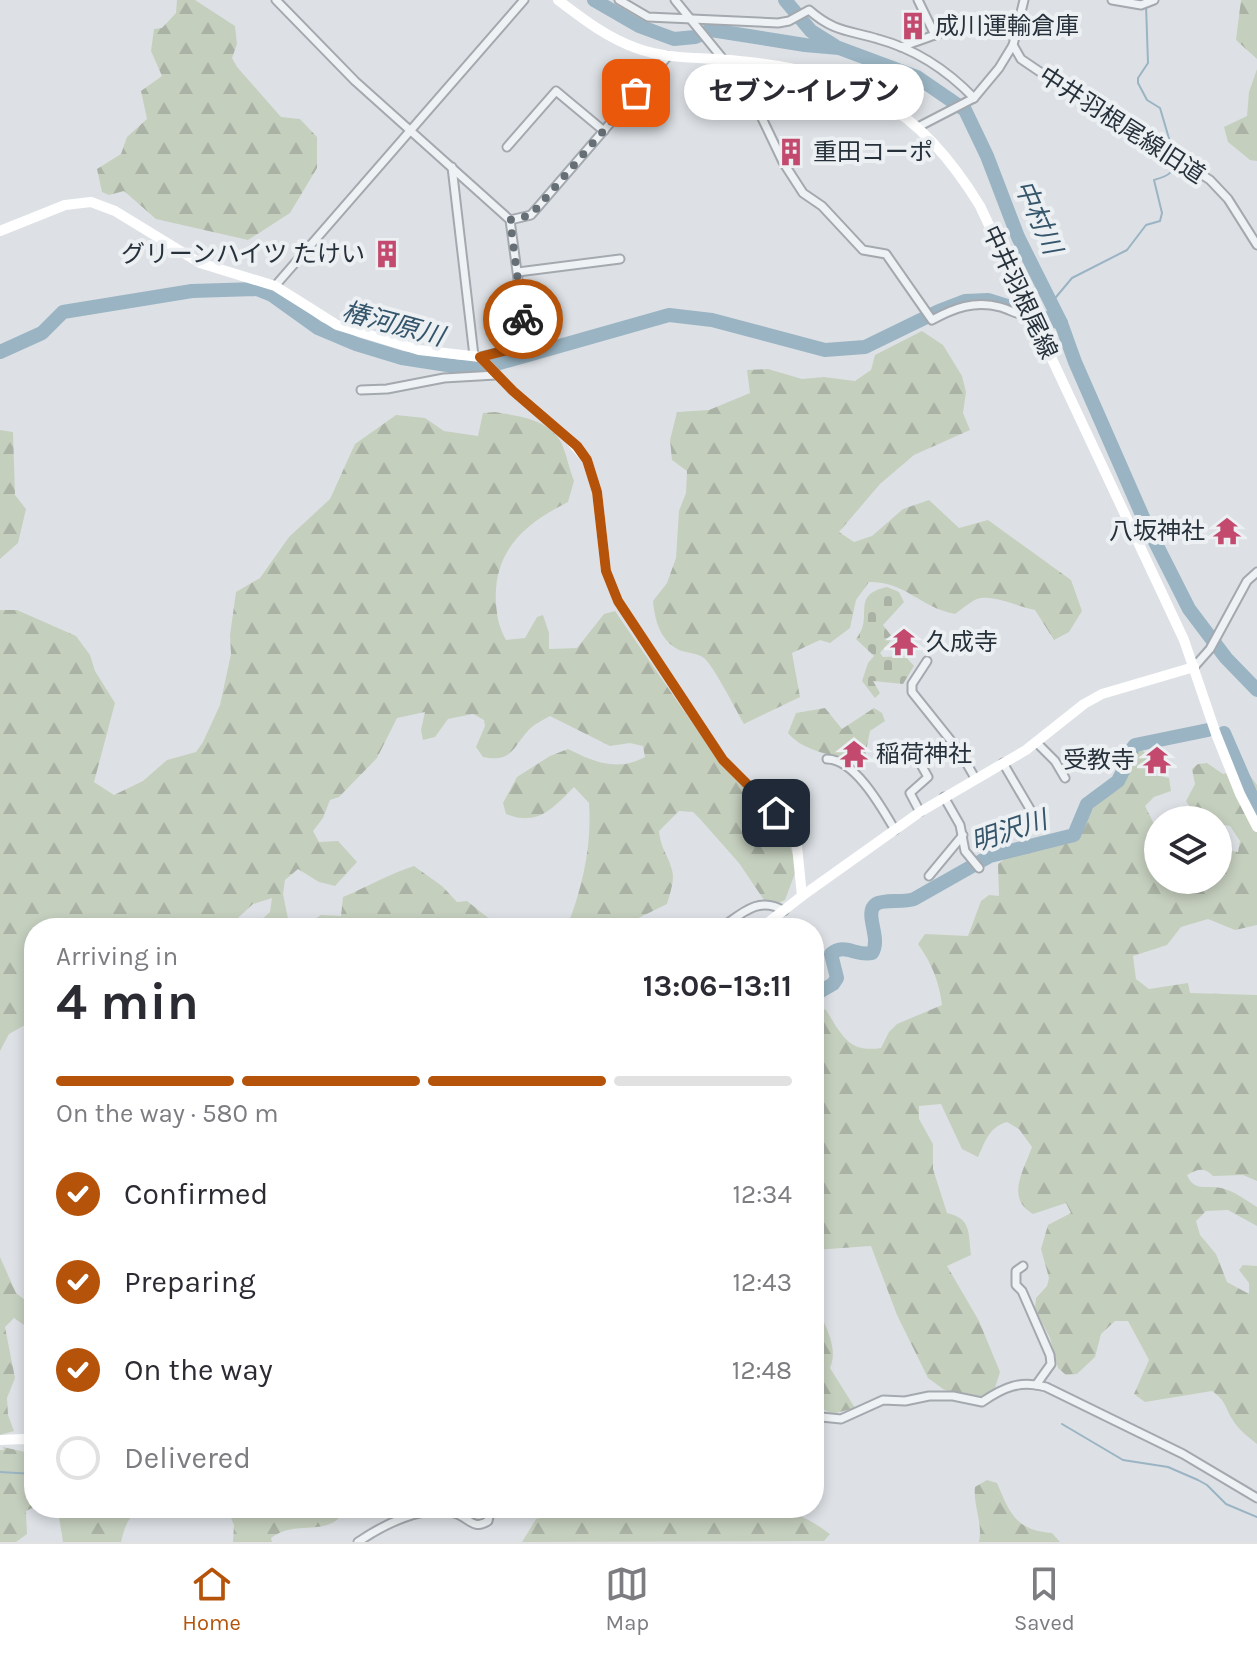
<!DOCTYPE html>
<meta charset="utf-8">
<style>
:root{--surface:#fff;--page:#f7f7f7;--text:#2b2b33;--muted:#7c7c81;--line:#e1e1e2;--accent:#b45309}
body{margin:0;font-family:Karla,"Noto Sans JP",sans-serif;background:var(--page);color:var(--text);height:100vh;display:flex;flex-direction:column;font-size:30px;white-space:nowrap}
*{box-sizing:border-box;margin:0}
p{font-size:26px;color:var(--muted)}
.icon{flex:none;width:44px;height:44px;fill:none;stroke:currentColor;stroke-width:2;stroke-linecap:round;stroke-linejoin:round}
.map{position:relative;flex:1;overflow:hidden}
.side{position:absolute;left:24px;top:918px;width:800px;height:600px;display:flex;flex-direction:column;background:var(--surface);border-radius:32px;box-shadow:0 4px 12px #0003}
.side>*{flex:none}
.fabs{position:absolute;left:1144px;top:806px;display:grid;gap:16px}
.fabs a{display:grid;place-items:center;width:88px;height:88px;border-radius:50%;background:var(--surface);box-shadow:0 4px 12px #0003;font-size:40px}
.pin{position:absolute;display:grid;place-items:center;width:68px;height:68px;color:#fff;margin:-34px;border-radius:16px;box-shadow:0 4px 12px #0006}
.courier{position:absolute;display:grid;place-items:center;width:80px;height:80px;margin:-40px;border:6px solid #b45309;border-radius:50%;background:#fff;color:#222;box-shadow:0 2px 10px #0007}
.bubble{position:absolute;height:56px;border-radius:28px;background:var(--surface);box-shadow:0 4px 12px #0003;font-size:26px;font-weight:700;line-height:56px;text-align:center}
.headline em{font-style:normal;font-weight:700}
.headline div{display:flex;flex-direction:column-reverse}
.headline{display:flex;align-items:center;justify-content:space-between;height:136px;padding:0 32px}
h1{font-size:52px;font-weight:700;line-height:60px}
.bar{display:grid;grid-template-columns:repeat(4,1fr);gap:12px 8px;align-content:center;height:96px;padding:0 32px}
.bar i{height:10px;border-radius:6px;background:var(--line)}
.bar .current{background:var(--accent)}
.bar p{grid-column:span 4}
ol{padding:0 32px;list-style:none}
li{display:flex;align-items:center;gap:24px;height:88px}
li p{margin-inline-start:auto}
li .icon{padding:8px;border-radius:50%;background:var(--accent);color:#fff;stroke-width:4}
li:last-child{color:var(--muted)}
li i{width:44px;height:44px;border:4px solid var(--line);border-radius:50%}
.menu{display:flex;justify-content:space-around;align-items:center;height:112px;border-top:2px solid var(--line);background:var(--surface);font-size:22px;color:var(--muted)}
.menu a{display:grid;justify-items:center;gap:4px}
.menu .current{color:var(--accent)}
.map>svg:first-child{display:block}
.forest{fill:url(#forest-firs)}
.cemetery{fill:url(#cemetery-stones)}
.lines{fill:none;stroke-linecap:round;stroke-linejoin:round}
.stream{stroke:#9ab4c3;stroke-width:2}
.river{stroke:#9ab4c3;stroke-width:14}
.street-casing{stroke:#a3a9af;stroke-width:11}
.street{stroke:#eff2f4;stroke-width:7}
.secondary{stroke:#fff;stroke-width:10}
.done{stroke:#676f76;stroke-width:8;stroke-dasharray:0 14.4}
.route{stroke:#b45309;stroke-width:10}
.labels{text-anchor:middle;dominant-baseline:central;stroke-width:8;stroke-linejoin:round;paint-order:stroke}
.poi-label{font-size:24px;fill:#27313b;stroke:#ecf0f3;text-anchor:start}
.street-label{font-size:24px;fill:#27313b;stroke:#ecf0f3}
.water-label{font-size:26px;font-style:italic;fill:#35556b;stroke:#ecf0f3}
</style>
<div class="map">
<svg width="1257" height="1542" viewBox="0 0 1257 1542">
<defs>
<pattern id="forest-firs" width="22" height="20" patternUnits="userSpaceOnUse" patternTransform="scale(2)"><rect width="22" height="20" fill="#c5cfbe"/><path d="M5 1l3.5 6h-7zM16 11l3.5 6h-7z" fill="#a9b2a4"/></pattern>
<pattern id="cemetery-stones" width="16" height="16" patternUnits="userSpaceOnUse" patternTransform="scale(2)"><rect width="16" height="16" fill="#c5cfbe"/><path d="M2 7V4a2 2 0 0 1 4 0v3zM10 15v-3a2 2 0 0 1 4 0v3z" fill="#a9b2a4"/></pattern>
</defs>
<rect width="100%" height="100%" fill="#dde1e5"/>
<!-- forest -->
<g class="forest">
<path d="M177,0H195L235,26L237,44L232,58L237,67L281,117L300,119L317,137V168L290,213L248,240L156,219L124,191L109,195L102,192L97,169L121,154L127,137L147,119L141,91L162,76L151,51L154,29L162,28L176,13Z"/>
<path d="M1241,0H1257V59L1236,40Z"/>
<path d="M1257,69V161L1250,160L1228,142L1224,127L1247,116L1249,92Z"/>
<path d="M922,331L943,345L962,376L966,392L963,413L970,430L914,455L880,484L839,532L854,542L872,536L903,509L929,500L959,528L988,520L1071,580L1082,611L1069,632L1054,640L1035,610C1018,607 993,594 977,599C970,602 962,609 955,614C919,607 907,582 869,582L856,600L850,628L830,643L820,640L792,653L800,697L744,724C736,710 713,665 704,658C697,653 687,653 679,650C660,640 655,621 653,601L667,583L676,558L679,511L686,493L687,471L672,460L670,440L677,412L709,410L750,393L747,370L768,369L802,379L824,377L855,381L871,370L875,355Z"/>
<path d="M495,412C518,416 550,419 562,444C567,456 569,469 574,481L568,502C524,524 493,551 496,603C497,618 499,627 506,640L525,638L537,617L543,615L549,633V649L577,648L604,614L615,611L708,746L784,830L794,858L795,873L785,900L776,904L764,900L739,863L700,819L693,812L679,811L659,831C661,850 668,854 672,870C675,880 670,893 667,904L618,928H570L568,924C583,886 592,844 589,803L574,787C553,808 538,827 506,814L503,803L517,777L550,756L568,749C594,762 618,772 645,757L643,746L630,743L610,746L550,716C545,719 538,722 533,726C514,742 515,764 483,757L476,747L485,726L484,720L473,714L448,719L435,737L423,740L421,730L425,712L397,718L377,758L339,797L330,800L323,818L313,831L319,842L338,841L357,862L335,886L319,882L298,869L285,880L283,894L289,924L287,928H252L270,912L272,898L253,904L227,928H34V1020L9,1034L0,1051V610H17L76,636L90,655L95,671L115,703L94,782L114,795L143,781L167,760L196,752L203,742L220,705L231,654L230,635L236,592L260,578L289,537L330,499L355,444L396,415L425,418L444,431L478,436L483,413Z"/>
<path d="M0,430L13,432L15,495L26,509L18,543L0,559Z"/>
<path d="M825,708L842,729L874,708L882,713L885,721L870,731L864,761L856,764C832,752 806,754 788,733L796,713Z"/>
<path d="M1141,749L1147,755L1146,768L1151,774L1169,778L1171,791L1154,797L1145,806L1156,828L1155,843L1158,880H1218V848L1238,852L1240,841L1230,826L1218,824V820C1200,820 1196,816 1186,801L1195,784L1192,769L1198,764L1207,763L1223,774L1245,769L1257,785V925L1235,930L1208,919L1181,927L1167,945L1133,956L1136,979L1149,989L1188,983L1190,993L1257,995V1181L1243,1175L1213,1176C1204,1167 1198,1169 1187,1175C1194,1192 1206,1185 1221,1188C1233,1190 1247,1201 1257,1207V1226L1228,1210L1206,1211L1196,1221L1200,1235L1216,1254L1227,1282L1249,1294V1283L1239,1270L1243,1265L1257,1266V1444C1247,1436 1239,1430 1232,1419C1224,1405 1226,1401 1212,1391L1145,1402L1134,1394L1149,1360L1128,1321H1115L1101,1334L1095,1357L1077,1374L1066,1375L1058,1368L1050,1338L1035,1309L1036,1298L1047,1286L1049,1278L1041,1249L1048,1225L1071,1213L1066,1203L1033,1214C1005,1198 1024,1170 1032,1147L1019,1129L1007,1122C989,1127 985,1142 978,1157L962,1149L941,1104L919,1106V1119L933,1144V1169L947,1213C972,1219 968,1232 971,1255L947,1266L979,1321L1000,1372L993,1394L970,1400L943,1389L928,1378L897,1315L871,1246L814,1250V1006L826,1010C842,1035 848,1053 881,1048L889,1032L897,1024L942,1005C939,981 932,964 918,944L925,934L968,936L981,901L989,895L999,896L998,864L1006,858L1079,839L1091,810L1121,784L1131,757Z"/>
<path d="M414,866L442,886L457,902L467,901L501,928H301L321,915L341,916L343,897C367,887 389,874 414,866Z"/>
<path d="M0,1257L16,1293L25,1300L34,1299V1359L24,1325L14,1318L5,1327L15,1378L7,1398L8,1415L14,1431L0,1435Z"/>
<path d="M814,1301C822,1320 840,1347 830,1368L855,1408L832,1414L814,1404Z"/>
<path d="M3,1447L34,1454V1507L26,1511L27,1534L16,1542H0V1450H4Z"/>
<path d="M987,1480L997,1483C1010,1513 1015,1530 1052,1533L1060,1542H979C983,1522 973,1506 975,1487Z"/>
<path d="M46,1508H145C128,1514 125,1526 121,1542H63L59,1517Z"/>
<path d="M227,1508H348C344,1512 339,1519 334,1522C313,1533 292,1522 271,1538L272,1542H233L234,1525Z"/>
<path d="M559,1508H729L733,1510C771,1505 799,1510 830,1534L824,1541L522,1542L536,1519L552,1516Z"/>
</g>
<!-- cemetery -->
<path class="cemetery" d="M887,587L899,592L904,602L883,625L893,638L880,653L883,657L905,656L914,666L903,684L873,681L880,693L875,698L862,681L868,663L874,656L856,639C875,617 849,595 887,587Z"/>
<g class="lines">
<!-- stream -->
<g class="stream">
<path d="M1146,5L1148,63L1138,78V83L1147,100L1160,108L1173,152"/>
<path d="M1051,303L1072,278L1127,250L1146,225L1160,221L1162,213L1154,180C1167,176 1175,174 1173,159"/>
<path d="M1062,1424L1123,1460L1168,1467L1198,1480L1207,1485L1226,1504L1257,1517"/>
<path d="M0,1472L34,1474"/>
</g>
<!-- river -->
<g class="river">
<path d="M594,0L639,26L674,39L695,37L711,30L805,45L839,48L917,77L965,110L987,156L1018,237L1061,323L1075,362L1146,524L1189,609L1226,658L1257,690"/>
<path d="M785,0L811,31L835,46"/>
<path d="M0,352L42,333L63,312L192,291L257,289L272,295L318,328L356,344L402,358L460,367L496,364L669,315L712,320L825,350L865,347L939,311L965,301L988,300L1061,323"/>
<path d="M1224,733L1257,809"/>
<path d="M814,995L833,984L837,978L831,954C844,942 857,957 872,953C882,938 863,913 876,904C884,899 903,903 914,899L990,856L1074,835L1087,804L1118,781L1123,771V761L1135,745L1208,730"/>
</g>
<defs>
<g id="street">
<path d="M276,0L355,81L510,220L527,345L480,357"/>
<path d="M619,0L648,17L778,23L789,21L809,10C834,32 848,30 878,39C915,49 948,71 974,98"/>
<path d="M675,0L723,59L760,114L783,162L803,193L822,206L863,250L886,254L932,320C954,308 975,300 1000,307C1011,310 1019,316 1031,316"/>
<path d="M918,0L935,35"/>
<path d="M1024,0L1013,45L1021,59L1046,76L1072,88L1210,180L1228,199L1257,245"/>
<path d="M1112,0L1141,5L1154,0"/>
<path d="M901,47L960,26H1018"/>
<path d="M918,127L974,98L999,68L1013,45"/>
<path d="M507,147L556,91L604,131"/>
<path d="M452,167L474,356"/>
<path d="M510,220L531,215L668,56"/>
<path d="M518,272L620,259"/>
<path d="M275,286L524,0"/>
<path d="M361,390L387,389L444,378L496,375"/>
<path d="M927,661L912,684V692L960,752L975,778"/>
<path d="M1194,667L1210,649L1247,581L1257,572"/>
<path d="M1037,743L1055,761L1065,778"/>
<path d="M911,747L928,777L910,793L920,812"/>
<path d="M827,759C855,759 882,808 895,830"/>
<path d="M1003,763L1040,826"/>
<path d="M944,797L960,825L965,851L979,868"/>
<path d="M929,876L963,835"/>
<path d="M721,928C741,914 759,895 784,911"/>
<path d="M1023,1266L1016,1271V1285L1022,1291L1050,1355L1051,1364L1036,1385"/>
<path d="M814,1412L821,1417L841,1419L883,1400L905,1401L929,1396H953L982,1402C1004,1387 1020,1380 1046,1387L1183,1454L1257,1498"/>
<path d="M358,1542C383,1525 423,1504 454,1513C469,1517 473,1531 488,1521L491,1508"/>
</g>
</defs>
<!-- street casing -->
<use href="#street" class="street-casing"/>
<!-- street -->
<use href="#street" class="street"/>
<!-- secondary -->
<g class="secondary">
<path d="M558,0C583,19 606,37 636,48C668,60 705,57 739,61C854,72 919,106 980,206L1184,640L1216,734L1240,794L1257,827"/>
<path d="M0,231L65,205L91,202L115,211L200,263L275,286L337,325L419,350L480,357L513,391L569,439L587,460L597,492L606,571L618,601L723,760L783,820L797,846L802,896"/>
<path d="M761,928L802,896L920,812L1026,750L1084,704L1102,694L1194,667"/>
<path d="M0,1440L23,1439L34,1442"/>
</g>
</g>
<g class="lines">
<!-- done -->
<path class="done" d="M523,319L510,220L531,215L636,93"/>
<!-- route -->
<path class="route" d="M523,319L527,345L480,357L513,391L577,446L587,460L597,492L606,571L618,601L723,760L776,813"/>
</g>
<!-- icons -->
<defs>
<symbol id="building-bare" viewBox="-9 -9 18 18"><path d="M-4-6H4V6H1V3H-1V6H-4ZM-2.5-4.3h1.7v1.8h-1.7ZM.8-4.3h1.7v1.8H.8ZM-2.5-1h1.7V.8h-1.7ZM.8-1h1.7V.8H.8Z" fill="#c3496e" stroke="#ecf0f3" stroke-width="2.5" paint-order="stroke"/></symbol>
<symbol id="temple-bare" viewBox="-9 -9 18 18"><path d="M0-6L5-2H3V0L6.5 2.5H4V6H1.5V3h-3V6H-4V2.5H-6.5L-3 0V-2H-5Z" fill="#c3496e" stroke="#ecf0f3" stroke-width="2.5" paint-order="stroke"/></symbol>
</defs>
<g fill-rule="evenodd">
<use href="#building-bare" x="893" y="6" width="40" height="40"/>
<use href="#building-bare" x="771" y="132" width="40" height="40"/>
<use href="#building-bare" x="367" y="234" width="40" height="40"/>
<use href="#temple-bare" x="1207" y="511" width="40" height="40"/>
<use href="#temple-bare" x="884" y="622" width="40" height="40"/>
<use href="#temple-bare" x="834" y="734" width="40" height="40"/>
<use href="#temple-bare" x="1137" y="740" width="40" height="40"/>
</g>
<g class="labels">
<!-- poi labels -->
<g class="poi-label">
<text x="935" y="26">成川運輸倉庫</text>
<text x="813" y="152">重田コーポ</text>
<text x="365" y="254" text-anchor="end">グリーンハイツ たけい</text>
<text x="1205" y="531" text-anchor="end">八坂神社</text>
<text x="926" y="642">久成寺</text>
<text x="876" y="754">稲荷神社</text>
<text x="1135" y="760" text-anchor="end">受教寺</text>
</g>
<!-- street labels -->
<g class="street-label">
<text transform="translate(1122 125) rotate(33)">中井羽根尾線旧道</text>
<text transform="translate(1020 292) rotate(65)">中井羽根尾線</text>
</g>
<!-- water labels -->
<g class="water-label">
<text transform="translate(1038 217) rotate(66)">中村川</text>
<text transform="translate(393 324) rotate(15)">椿河原川</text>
<text transform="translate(1009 831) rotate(-18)">明沢川</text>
</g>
</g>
</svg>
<div class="fabs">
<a><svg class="icon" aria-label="layers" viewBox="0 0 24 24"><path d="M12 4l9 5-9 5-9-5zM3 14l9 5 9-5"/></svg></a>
</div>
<div class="pin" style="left:636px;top:93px;background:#ea580c"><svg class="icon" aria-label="bag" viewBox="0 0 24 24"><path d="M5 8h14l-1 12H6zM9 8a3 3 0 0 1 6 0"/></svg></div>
<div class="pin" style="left:776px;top:813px;background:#1f2937"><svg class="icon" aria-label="home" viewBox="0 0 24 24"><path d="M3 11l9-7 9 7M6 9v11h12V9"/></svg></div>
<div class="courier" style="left:523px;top:319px"><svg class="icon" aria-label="bike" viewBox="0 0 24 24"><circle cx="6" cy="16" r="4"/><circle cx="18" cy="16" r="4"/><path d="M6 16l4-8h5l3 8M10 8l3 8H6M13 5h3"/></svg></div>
<div class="bubble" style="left:684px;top:64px;width:240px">セブン-イレブン</div>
<section class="side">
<div class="headline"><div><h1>4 min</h1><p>Arriving in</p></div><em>13:06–13:11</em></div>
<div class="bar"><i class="current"></i><i class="current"></i><i class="current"></i><i></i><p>On the way · 580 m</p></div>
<ol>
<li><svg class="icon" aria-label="check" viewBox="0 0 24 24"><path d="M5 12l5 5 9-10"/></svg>Confirmed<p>12:34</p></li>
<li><svg class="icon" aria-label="check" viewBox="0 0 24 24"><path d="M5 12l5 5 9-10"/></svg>Preparing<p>12:43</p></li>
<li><svg class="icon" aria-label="check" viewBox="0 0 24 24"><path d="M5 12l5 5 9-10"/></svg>On the way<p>12:48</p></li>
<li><i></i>Delivered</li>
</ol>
</section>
</div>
<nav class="menu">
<a class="current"><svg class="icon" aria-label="home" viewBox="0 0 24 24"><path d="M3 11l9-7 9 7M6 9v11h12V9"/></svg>Home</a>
<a><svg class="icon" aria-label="map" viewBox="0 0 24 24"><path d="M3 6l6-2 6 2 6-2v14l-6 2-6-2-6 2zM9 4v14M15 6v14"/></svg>Map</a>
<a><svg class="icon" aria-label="saved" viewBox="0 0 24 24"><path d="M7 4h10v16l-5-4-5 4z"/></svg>Saved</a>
</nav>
